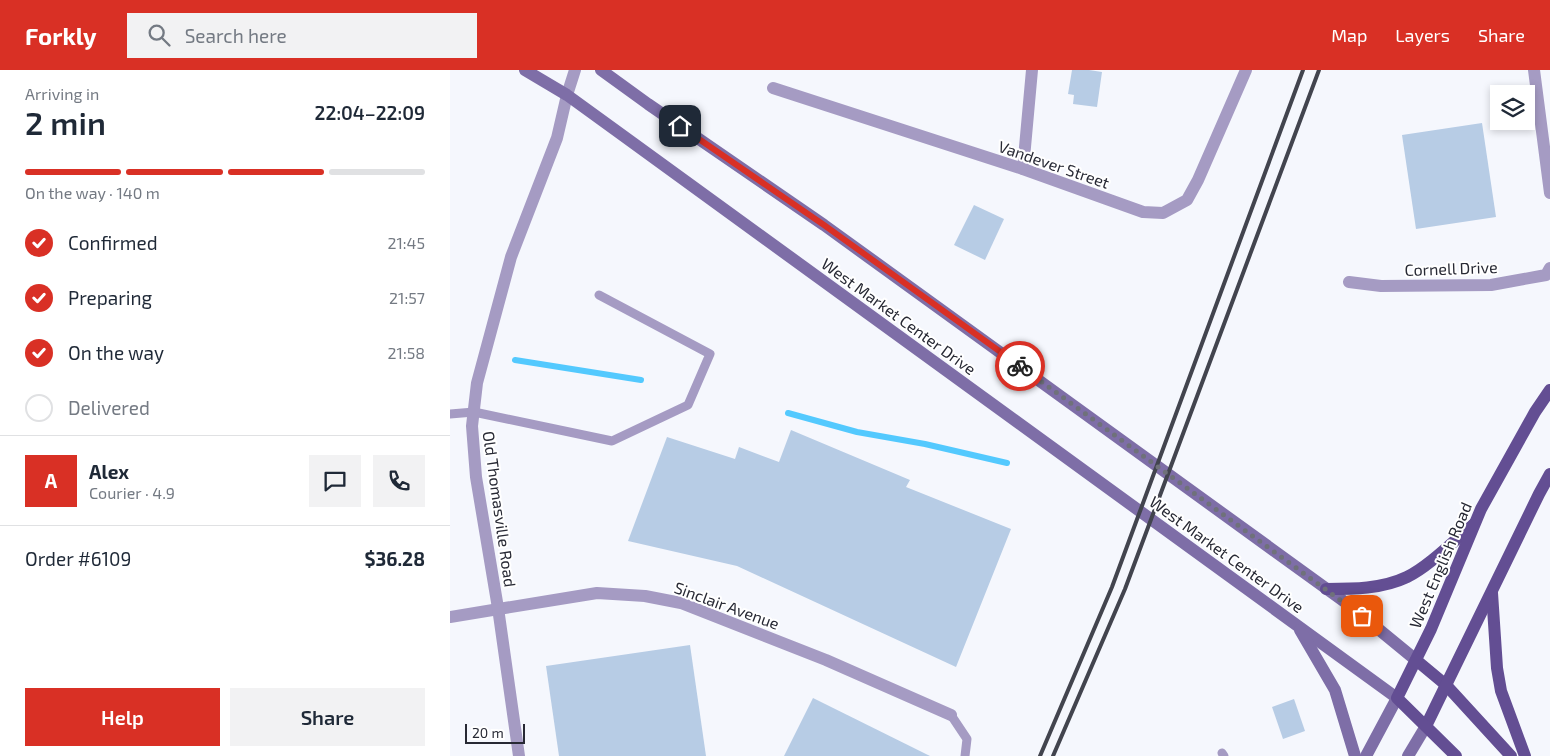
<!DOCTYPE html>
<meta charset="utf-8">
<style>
:root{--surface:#fff;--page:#f2f2f3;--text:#1f2937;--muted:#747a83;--line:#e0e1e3;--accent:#d93025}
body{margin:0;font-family:"Exo 2",sans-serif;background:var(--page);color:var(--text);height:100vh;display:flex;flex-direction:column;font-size:19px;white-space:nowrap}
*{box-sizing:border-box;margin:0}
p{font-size:16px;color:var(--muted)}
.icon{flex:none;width:28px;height:28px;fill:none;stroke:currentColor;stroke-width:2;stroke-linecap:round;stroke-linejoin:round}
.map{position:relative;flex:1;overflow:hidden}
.details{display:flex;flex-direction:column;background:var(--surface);width:450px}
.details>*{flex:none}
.fabs{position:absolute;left:1040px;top:15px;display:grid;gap:10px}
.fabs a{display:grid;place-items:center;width:45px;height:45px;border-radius:0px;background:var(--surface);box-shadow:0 2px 8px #0003;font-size:25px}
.scale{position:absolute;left:15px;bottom:12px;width:60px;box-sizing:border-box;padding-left:5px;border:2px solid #272934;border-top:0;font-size:14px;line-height:18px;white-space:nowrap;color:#272934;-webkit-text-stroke:4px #fff;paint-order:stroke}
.pin{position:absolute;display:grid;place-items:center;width:42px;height:42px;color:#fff;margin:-21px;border-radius:10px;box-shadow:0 2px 8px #0006}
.courier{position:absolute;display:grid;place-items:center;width:50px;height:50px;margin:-25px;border:4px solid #d93025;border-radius:50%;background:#fff;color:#222;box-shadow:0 1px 6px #0007}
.head em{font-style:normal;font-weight:600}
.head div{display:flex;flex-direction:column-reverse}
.head{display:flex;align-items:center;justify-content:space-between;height:85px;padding:0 25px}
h1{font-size:32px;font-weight:600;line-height:38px}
.bar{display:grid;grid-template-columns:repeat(4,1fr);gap:8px 5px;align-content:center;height:60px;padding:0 25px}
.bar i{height:6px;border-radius:4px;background:var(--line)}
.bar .selected{background:var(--accent)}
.bar p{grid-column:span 4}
.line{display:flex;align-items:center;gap:12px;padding:0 25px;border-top:1px solid var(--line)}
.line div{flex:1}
.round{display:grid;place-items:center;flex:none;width:52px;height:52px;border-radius:0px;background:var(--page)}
ol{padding:0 25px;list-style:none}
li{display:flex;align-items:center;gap:15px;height:55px}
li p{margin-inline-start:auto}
li .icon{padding:5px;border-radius:50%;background:var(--accent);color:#fff;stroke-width:4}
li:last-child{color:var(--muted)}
li i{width:28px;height:28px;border:2px solid var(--line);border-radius:50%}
.primary-button{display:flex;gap:10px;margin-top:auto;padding:10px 25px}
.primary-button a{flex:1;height:58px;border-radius:0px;background:var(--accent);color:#fff;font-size:20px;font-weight:600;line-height:58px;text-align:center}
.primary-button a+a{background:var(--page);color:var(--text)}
header{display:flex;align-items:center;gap:30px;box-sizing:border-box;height:70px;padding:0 25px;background:var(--accent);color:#fff}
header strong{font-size:24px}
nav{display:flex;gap:28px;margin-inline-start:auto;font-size:18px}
.search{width:350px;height:45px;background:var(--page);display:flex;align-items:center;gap:12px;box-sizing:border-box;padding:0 18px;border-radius:0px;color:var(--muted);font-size:19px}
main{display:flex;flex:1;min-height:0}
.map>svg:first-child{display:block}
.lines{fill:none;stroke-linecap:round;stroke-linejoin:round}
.stream{stroke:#53c9fe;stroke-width:6}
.building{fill:#b7cce5}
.service{stroke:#a59bc3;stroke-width:9}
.minor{stroke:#a59bc3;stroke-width:12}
.tertiary{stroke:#a59bc3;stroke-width:12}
.secondary{stroke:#7e6ea7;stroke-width:12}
.primary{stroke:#634e93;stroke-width:12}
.rail{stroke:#42444e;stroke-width:4}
.done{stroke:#6f717a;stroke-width:5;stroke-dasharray:0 9}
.route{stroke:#d93025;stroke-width:6}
.labels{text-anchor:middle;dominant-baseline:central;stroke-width:4;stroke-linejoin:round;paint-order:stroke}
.street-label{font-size:16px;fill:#272934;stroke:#fff}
</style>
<header>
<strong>Forkly</strong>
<div class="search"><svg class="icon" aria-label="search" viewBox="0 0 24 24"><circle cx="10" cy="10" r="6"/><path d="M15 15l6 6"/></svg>Search here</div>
<nav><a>Map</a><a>Layers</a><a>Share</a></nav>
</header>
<main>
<section class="details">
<div class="head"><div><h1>2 min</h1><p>Arriving in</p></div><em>22:04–22:09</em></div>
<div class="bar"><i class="selected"></i><i class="selected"></i><i class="selected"></i><i></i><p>On the way · 140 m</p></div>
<ol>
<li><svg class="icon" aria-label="check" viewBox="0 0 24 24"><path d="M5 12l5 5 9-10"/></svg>Confirmed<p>21:45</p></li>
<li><svg class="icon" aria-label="check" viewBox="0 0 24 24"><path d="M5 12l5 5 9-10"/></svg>Preparing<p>21:57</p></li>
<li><svg class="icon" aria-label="check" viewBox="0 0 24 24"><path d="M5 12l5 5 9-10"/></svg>On the way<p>21:58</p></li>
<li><i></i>Delivered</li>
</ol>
<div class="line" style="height:90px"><b class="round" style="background:var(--accent);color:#fff">A</b><div><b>Alex</b><p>Courier · 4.9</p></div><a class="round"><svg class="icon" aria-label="chat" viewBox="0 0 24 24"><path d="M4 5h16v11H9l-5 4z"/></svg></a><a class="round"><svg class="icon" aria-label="phone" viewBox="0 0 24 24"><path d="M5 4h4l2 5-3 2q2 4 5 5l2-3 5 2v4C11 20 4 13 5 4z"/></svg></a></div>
<div class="line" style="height:65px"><div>Order #6109</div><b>$36.28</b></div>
<div class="primary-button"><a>Help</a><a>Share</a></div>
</section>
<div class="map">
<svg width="1100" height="686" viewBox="0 0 1100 686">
<rect width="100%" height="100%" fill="#f5f7fd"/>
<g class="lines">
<!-- stream -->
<g class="stream">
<path d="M65,290L191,310"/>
<path d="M338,343L407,362L475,374L557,393"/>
</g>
</g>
<!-- building -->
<g class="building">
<path d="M622,0H639L652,2L647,37L623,34L624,25L618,24Z"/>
<path d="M1032,53L1046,147L966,159L952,65Z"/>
<path d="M524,135L554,149L535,190L504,175Z"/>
<path d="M341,360L460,410L456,417L561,459L506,597L287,496L178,471L217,367L285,389L289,377L329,392Z"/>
<path d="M240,575L256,686H109L96,596Z"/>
<path d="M363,628L480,686H334Z"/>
<path d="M844,629L855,661L833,669L822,637Z"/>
</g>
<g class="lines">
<!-- service -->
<g class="service">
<path d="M0,344L24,342L162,371L238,335L260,284L149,225"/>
<path d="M501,645L517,669L515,686"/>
<path d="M772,683L774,686"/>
</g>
<!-- minor -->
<g class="minor">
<path d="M1084,0L1100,123"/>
<path d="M323,18L573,99L693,142L713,143L737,130L748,110L796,0"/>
<path d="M573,99L582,0"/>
<path d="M899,212L931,216L1041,215L1096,205L1100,198"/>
<path d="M0,547L147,523L195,526L231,533L376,590L501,645"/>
<path d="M69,686L48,538L26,407L22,356L27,313L61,187L107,68L117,25"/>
</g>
<!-- tertiary -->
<path class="tertiary" d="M117,25L125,0"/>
<!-- secondary -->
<g class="secondary">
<path d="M75,0L117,25L168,62L947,628L916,686"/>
<path d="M151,0L198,34L374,155L620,333L899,535L966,590"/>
<path d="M850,560L885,620L905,686"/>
<path d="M958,686L976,656"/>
</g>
<!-- primary -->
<g class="primary">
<path d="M876,519C903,519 932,519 957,507C978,497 1005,470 1024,454"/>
<path d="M1042,523L1047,598L1051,621L1075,686"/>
<path d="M966,590L996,615L1061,686"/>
<path d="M976,656L1089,424L1100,404"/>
<path d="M1006,686L947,628L981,559L1031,439L1085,342L1100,320"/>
</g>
<!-- rail -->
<g class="rail">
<path d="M590,686L662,517L853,0"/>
<path d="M603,686L675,519L869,0"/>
</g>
</g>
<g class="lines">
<!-- done -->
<path class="done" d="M570,296L912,546"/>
<!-- route -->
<path class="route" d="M230,56L374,155L570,296"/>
</g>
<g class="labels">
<!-- street labels -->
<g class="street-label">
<text transform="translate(604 94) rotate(19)">Vandever Street</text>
<text transform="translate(1001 198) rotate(-2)">Cornell Drive</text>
<text transform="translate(449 246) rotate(36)">West Market Center Drive</text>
<text transform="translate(50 439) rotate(82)">Old Thomasville Road</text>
<text transform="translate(777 484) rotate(36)">West Market Center Drive</text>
<text transform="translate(990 495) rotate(-67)">West English Road</text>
<text transform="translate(277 535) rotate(20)">Sinclair Avenue</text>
</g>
</g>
</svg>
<div class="fabs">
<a><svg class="icon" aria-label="layers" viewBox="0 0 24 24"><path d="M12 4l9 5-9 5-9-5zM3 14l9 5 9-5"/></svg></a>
</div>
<div class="scale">20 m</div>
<div class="pin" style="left:912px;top:546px;background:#ea580c"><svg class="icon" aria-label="bag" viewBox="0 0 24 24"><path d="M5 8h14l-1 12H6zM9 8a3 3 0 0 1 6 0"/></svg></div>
<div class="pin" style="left:230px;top:56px;background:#1f2937"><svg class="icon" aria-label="home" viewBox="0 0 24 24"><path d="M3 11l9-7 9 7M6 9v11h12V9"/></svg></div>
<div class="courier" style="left:570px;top:296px"><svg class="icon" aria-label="bike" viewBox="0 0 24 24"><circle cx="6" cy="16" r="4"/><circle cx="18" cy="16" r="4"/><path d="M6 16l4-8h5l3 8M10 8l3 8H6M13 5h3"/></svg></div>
</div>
</main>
